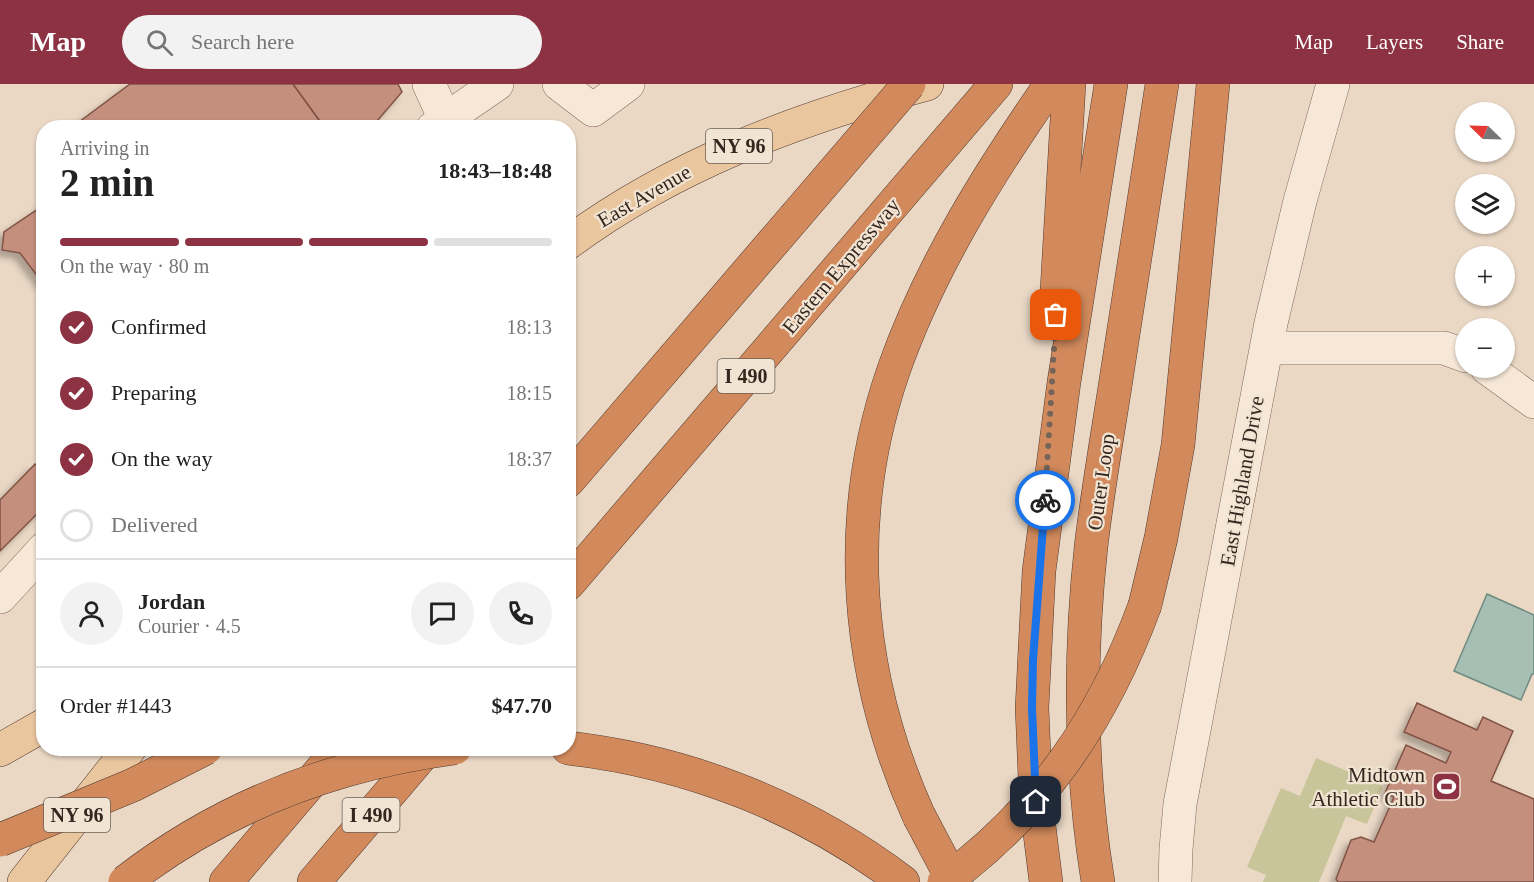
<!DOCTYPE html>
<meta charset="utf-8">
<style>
:root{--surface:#fff;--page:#f2f2f2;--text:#222;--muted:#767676;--line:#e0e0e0;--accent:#8d3242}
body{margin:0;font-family:"Times New Roman",serif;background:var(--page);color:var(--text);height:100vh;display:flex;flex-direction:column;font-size:22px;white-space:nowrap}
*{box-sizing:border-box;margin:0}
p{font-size:20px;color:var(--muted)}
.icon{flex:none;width:33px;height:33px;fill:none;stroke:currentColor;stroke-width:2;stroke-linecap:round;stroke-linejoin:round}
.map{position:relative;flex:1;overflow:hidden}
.panel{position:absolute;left:36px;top:36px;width:540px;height:636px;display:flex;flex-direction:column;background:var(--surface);border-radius:24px;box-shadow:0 2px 4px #0004}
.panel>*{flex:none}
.needle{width:39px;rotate:293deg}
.buttons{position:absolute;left:1455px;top:18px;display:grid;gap:12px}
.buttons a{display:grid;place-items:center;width:60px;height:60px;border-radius:50%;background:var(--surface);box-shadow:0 2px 4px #0004;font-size:30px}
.pin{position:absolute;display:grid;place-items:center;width:51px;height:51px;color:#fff;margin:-26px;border-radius:12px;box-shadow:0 3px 9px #0006}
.courier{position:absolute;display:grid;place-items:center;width:60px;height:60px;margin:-30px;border:4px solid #1a73e8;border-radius:50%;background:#fff;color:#222;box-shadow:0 2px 8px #0007}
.summary em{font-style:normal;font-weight:800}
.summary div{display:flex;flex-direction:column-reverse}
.summary{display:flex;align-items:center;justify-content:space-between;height:102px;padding:0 24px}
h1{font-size:39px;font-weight:800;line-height:45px}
.bar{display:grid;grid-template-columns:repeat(4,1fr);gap:9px 6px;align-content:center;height:72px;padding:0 24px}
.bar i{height:8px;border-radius:4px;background:var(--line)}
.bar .current{background:var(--accent)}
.bar p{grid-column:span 4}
.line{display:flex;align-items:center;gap:15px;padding:0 24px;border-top:2px solid var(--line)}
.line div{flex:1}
.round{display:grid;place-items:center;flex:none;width:63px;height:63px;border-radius:32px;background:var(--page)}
ol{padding:0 24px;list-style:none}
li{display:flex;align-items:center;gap:18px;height:66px}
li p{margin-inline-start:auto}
li .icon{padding:6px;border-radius:50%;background:var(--accent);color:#fff;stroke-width:4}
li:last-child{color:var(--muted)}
li i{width:33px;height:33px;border:3px solid var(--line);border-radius:50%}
header{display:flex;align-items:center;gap:36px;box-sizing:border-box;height:84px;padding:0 30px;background:var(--accent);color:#fff}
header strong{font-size:28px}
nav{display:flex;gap:33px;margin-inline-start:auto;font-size:21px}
.search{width:420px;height:54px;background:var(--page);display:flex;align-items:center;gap:15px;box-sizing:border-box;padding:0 21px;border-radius:33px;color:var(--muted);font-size:22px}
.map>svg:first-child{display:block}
.green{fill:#c7c599}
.water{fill:#a6beb3;stroke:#6e8b7f;stroke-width:1.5}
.building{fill:#c58f7e;stroke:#805244;stroke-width:1.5;filter:url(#shadow)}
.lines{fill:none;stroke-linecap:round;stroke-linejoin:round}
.minor-casing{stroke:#836a5c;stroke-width:34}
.major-casing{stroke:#513a30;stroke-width:34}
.highway-casing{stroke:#513a30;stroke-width:34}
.minor{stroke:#f6e7d7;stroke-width:33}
.major{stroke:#eac69f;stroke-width:33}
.highway{stroke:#d28a5c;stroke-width:33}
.highway-bridge-casing{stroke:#513a30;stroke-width:34;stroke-linecap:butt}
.highway-bridge{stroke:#d28a5c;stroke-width:33}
.done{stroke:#746459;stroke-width:6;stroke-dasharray:0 10.8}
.route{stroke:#1a73e8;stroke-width:8}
.labels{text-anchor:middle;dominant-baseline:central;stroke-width:4.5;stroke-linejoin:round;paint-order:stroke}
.shield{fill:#f2e4d3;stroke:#6e5f55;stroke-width:1.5}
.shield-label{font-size:20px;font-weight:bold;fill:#35261f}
.street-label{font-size:21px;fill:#35261f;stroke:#f2e4d3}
.poi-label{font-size:21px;fill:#35261f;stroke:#f2e4d3;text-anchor:end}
</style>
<header>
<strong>Map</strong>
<div class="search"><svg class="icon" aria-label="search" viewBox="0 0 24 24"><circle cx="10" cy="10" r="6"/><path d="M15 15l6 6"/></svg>Search here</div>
<nav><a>Map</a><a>Layers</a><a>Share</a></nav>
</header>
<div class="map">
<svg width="1534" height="798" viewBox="0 0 1534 798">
<defs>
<filter id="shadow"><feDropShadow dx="-5.5" dy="5.5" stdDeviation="3" flood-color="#0004"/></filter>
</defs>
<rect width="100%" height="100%" fill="#ead8c5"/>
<!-- green -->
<path class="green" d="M1316,674L1383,702L1367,740L1346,732L1319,798H1263L1266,791L1247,783L1281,704L1300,712Z"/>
<!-- water -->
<path class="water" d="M1487,510L1534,531V590H1532L1521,616L1454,587Z"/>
<!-- building -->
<g class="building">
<path d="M130,0H293L324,43L71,44Z"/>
<path d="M293,0H398L402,8L371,44H325Z"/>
<path d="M44,121V201L20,169L2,166L4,148Z"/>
<path d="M35,380L44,389V423L0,467V416Z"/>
<path d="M1417,619L1477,646L1483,633L1513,647L1491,697L1534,715V798H1338L1336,795L1351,756L1361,753L1374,758L1394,713L1385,709L1406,661L1446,679L1451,668L1404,648Z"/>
</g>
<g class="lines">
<defs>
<g id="minor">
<path d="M429,0L449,44"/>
<path d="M559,0L593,26L628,0"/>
<path d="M433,44L497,0"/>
<path d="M1267,264H1444L1466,272"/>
<path d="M1487,284L1534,318"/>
<path d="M0,513L44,465"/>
<path d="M1175,798L1176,765L1180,720L1271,239L1300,117L1333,0"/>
</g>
<g id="major">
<path d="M568,159C675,80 799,34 927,0"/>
<path d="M0,666L44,641"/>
<path d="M24,798L130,664"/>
</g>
<g id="highway">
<path d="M1056,223L1069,0"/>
<path d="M568,397L794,134"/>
<path d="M568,500L996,0"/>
<path d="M1145,521L1161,454L1178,361L1213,0"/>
<path d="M568,664C690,678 806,724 903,798"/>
<path d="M919,732C855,591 842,434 894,285C930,183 989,89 1051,0"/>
<path d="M226,798L340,664"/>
<path d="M314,798L428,664"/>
<path d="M1046,798L1036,718L1032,624L1039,487L1064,298L1111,0"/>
<path d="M1098,798C1080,687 1079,574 1091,463C1098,403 1109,343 1118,283C1133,189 1147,94 1162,0"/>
</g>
</defs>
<!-- minor casing -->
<use href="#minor" class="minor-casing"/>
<!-- major casing -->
<use href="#major" class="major-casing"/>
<!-- highway casing -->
<use href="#highway" class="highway-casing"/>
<!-- minor -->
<use href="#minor" class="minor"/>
<!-- major -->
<use href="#major" class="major"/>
<!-- highway -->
<use href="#highway" class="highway"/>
<defs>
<g id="highway-bridge">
<path d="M794,134L909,0"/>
<path d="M919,732L954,798"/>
<path d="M0,756L133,701L206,664"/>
<path d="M125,798C223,722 332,680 455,664"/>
<path d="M944,798C1042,727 1104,633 1145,521"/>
</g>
</defs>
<!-- highway-bridge casing -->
<use href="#highway-bridge" class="highway-bridge-casing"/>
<!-- highway-bridge -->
<use href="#highway-bridge" class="highway-bridge"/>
</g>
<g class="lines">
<!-- done -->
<path class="done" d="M1045,416L1056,231"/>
<!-- route -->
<path class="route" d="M1036,718L1032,624L1033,576L1045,416"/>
</g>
<!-- icons -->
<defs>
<symbol id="stadium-square" viewBox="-11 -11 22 22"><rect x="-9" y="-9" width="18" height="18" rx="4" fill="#8d3242" stroke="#f2e4d3"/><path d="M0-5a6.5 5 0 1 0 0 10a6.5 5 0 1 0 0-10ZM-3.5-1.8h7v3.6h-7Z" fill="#fff"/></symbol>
</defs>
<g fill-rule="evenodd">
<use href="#stadium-square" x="1430" y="686" width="33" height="33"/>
</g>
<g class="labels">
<!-- shield labels -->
<g class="shield">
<rect x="706" y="45" width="66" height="34" rx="4.5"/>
<rect x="717.5" y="275" width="57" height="34" rx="4.5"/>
<rect x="44" y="714" width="66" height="34" rx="4.5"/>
<rect x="342.5" y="714" width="57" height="34" rx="4.5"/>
</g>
<g class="shield-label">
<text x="739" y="62">NY 96</text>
<text x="746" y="292">I 490</text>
<text x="77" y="731">NY 96</text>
<text x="371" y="731">I 490</text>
</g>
<!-- street labels -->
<g class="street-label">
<text transform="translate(644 112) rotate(-30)">East Avenue</text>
<text transform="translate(841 182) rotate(-50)">Eastern Expressway</text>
<text transform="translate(1242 397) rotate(-80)">East Highland Drive</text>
<text transform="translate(1101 398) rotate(-82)">Outer Loop</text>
</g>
<!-- poi labels -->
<g class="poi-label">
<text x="1425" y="691">Midtown<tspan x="1425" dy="24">Athletic Club</tspan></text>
</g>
</g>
</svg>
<div class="buttons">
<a><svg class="needle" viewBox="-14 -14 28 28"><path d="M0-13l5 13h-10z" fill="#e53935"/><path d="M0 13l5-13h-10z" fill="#767676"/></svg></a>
<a><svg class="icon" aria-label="layers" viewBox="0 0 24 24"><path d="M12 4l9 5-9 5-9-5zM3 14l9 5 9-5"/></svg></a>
<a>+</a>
<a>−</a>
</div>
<div class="pin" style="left:1056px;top:231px;background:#ea580c"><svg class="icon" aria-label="bag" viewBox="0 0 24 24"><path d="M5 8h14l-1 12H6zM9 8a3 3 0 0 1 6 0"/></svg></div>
<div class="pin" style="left:1036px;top:718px;background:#1f2937"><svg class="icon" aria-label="home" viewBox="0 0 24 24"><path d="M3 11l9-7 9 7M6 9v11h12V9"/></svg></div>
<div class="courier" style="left:1045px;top:416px"><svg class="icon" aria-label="bike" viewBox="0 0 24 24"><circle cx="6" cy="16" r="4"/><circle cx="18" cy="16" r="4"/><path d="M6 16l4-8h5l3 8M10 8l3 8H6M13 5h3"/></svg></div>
<section class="panel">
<div class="summary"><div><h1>2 min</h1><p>Arriving in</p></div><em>18:43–18:48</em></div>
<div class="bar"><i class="current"></i><i class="current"></i><i class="current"></i><i></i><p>On the way · 80 m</p></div>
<ol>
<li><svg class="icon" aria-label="check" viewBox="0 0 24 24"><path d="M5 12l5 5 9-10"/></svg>Confirmed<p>18:13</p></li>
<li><svg class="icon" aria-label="check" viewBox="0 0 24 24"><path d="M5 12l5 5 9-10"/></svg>Preparing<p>18:15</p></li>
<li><svg class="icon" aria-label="check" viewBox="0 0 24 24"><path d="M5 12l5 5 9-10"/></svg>On the way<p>18:37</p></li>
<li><i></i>Delivered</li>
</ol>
<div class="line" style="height:108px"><a class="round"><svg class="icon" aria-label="person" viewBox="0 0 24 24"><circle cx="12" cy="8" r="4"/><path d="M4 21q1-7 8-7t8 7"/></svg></a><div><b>Jordan</b><p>Courier · 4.5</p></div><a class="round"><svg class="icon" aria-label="chat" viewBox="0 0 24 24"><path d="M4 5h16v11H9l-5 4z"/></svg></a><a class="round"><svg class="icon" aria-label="phone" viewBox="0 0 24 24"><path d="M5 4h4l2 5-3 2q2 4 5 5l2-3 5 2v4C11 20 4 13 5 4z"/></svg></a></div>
<div class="line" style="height:78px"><div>Order #1443</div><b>$47.70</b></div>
</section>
</div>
